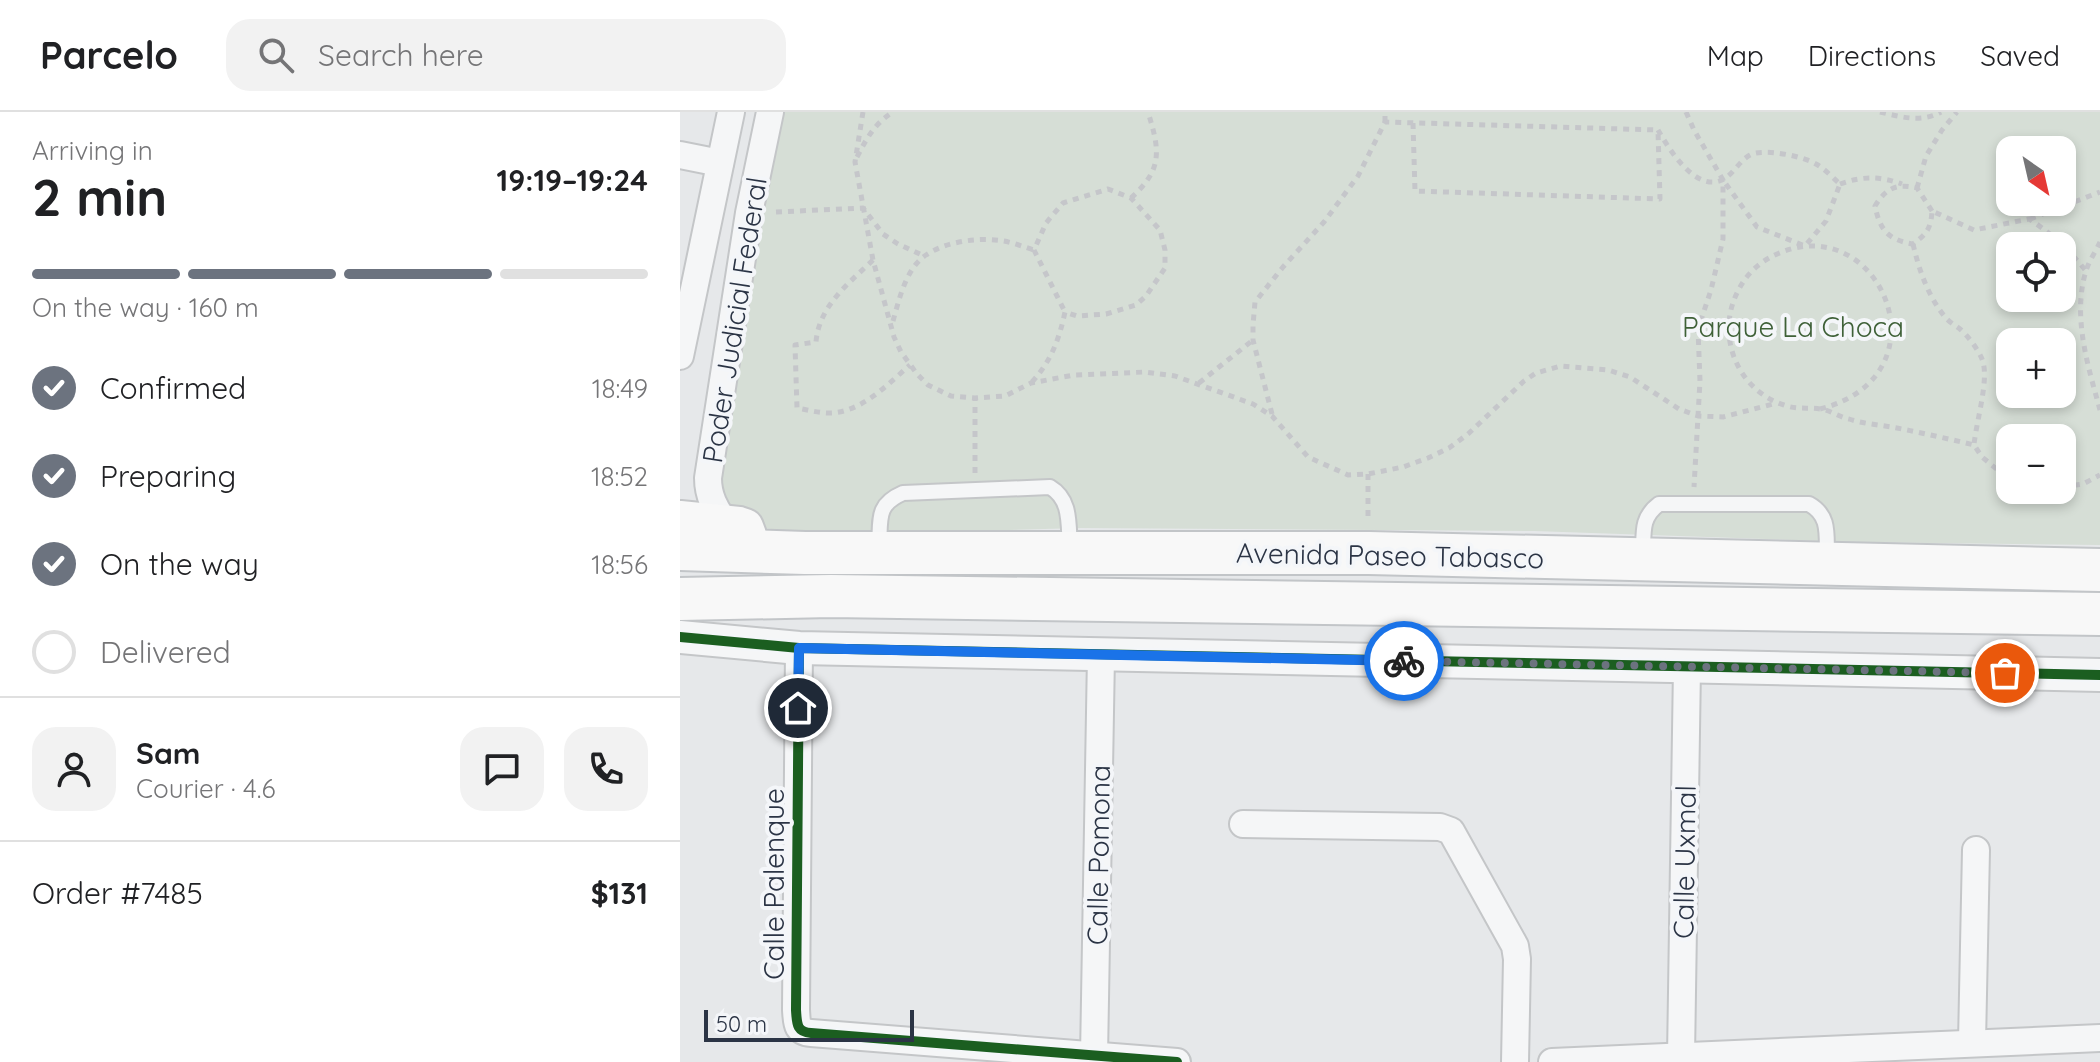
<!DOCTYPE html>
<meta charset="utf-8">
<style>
:root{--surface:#fff;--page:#f2f2f2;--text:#202124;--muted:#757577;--line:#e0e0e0;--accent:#6c737f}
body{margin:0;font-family:Quicksand,sans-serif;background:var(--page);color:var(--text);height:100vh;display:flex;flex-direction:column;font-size:30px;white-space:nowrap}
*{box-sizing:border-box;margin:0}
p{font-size:26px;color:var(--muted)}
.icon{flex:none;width:44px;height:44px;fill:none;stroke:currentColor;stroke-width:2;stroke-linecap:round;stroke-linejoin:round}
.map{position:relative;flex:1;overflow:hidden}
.sheet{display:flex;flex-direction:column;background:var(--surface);width:680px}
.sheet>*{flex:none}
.needle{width:52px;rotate:146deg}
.buttons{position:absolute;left:1316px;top:24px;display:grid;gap:16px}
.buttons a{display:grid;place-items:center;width:80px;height:80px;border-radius:16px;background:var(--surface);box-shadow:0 4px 12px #0003;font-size:40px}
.scale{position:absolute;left:24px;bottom:20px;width:210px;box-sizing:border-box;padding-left:8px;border:4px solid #2b3445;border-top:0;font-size:22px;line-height:28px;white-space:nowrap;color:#2b3445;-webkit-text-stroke:6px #f4f6f9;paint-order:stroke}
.pin{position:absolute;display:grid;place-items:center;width:68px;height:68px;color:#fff;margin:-34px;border:4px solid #fff;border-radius:50%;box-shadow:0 2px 8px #0007}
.courier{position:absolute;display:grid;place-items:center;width:80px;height:80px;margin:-40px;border:6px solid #1a73e8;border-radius:50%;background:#fff;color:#222;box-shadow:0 2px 10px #0007}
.overview em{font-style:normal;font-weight:700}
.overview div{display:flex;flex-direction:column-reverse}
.overview{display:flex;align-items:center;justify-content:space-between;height:136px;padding:0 32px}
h1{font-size:52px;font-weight:700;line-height:60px}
.bar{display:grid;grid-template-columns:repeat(4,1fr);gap:12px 8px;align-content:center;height:96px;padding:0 32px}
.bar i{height:10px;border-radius:6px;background:var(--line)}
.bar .current{background:var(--accent)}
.bar p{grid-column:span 4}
.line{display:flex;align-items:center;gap:20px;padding:0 32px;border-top:2px solid var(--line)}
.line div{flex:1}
.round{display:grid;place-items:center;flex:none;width:84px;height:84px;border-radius:24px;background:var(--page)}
ol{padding:0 32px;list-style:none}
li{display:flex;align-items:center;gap:24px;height:88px}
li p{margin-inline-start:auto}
li .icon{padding:8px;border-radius:50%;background:var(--accent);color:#fff;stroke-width:4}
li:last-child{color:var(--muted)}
li i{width:44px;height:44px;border:4px solid var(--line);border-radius:50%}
header{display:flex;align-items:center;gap:48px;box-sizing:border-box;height:112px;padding:0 40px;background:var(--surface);border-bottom:2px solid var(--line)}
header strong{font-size:38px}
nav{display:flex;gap:44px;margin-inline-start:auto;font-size:28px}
.search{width:560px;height:72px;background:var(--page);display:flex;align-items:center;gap:20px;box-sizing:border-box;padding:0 28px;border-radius:24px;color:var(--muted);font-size:30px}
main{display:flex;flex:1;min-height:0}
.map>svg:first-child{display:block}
.green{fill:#d6ded6;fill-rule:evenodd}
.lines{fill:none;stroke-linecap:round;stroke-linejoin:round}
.service-casing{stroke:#c4c6c8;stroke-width:18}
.minor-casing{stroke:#c4c6c8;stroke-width:30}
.tertiary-casing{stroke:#c4c6c8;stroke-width:36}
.secondary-casing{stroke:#c4c6c8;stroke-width:40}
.primary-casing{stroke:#c2c5c8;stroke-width:46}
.path{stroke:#c5c6ca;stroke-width:5;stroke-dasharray:6 6;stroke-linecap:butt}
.service{stroke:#f5f6f7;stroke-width:14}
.minor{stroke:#f5f6f7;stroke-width:26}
.tertiary{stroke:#f5f6f7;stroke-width:32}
.secondary{stroke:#f8f8f8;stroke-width:36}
.primary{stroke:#f8f8f8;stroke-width:42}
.cycleway-casing{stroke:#f4f6f9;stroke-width:15}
.cycleway{stroke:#1b5e20;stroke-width:10}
.done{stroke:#6c737f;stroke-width:8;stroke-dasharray:0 14.4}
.route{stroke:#1a73e8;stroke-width:10}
.labels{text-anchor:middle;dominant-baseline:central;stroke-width:8;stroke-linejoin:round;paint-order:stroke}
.street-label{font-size:28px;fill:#2b3445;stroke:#f4f6f9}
.park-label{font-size:28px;fill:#3f6138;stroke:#f4f6f9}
</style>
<header>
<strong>Parcelo</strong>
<div class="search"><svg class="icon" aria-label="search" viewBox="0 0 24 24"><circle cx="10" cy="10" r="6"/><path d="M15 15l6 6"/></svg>Search here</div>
<nav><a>Map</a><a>Directions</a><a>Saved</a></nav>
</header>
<main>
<section class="sheet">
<div class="overview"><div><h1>2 min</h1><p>Arriving in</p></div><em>19:19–19:24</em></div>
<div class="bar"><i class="current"></i><i class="current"></i><i class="current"></i><i></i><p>On the way · 160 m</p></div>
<ol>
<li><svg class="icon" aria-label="check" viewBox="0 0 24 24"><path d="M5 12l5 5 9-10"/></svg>Confirmed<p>18:49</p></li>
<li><svg class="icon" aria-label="check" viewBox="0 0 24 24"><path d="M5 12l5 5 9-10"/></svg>Preparing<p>18:52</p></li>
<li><svg class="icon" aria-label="check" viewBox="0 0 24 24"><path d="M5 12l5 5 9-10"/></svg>On the way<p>18:56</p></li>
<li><i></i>Delivered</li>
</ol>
<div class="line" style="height:144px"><a class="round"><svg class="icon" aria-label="person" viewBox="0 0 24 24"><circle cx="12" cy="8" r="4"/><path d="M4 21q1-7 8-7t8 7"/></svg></a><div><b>Sam</b><p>Courier · 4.6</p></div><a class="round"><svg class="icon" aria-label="chat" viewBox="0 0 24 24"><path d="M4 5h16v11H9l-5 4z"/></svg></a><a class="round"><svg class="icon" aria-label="phone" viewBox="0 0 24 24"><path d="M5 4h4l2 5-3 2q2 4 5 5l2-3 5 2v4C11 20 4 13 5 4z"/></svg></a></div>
<div class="line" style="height:104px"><div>Order #7485</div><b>$131</b></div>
</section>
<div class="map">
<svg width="1420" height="950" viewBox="0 0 1420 950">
<rect width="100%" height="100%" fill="#e6e8ea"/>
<!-- green -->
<path class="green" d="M90,0H1420V433L1171,430L854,419L401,416L148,423L46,412L31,387ZM1330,38H1382V90H1330ZM1330,134H1382V186H1330ZM1330,230H1382V282H1330ZM1330,326H1382V378H1330Z"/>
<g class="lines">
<defs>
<g id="service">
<path d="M199,436C201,408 195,393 223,381L370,375C392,388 388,413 390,437"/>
<path d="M963,444C964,422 960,406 979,392H1129C1151,404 1146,424 1147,447"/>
</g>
<g id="minor">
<path d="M0,43L40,51"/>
<path d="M0,244L51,0"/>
<path d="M46,412C35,397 28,384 28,366L69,101L90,0"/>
<path d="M119,536L116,898C117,911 116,920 131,921L497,950"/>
<path d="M563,712L760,715L771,719L835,834L837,847L835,950"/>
<path d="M1292,930L1296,738"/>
<path d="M414,944L421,543"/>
<path d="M1001,945L1007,555"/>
<path d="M872,950L1420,926"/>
</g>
<path id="tertiary" d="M0,525L119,536L1420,563"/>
<path id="secondary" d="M0,407L59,413L65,415L68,423L67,440"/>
<g id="primary">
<path d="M0,437L125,441H689L1420,458"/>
<path d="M0,487L151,484L1420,502"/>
</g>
</defs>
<!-- service casing -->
<use href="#service" class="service-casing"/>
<!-- minor casing -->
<use href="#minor" class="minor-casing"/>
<!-- tertiary casing -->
<use href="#tertiary" class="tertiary-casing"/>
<!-- secondary casing -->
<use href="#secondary" class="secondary-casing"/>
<!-- primary casing -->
<use href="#primary" class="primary-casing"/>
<!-- path -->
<g class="path">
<path d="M183,0L175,50L193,148L214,225L221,240L237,262L248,273L271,284L295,286L325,284L351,271L394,263L465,260L495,264L573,292L592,304L628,345L668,363L688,362L723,355L748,346L769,336L788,322L844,269L856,261L881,254L928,258L950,265L999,297L1018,304L1043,305L1097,291"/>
<path d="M1006,0L1014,18L1043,68V127L1031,178L1018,217L1020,269L1014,375"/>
<path d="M1200,0C1221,5 1241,11 1261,0"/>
<path d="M705,10V0"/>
<path d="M733,11L735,79L980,87L978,19"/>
<path d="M978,18C989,37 1015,80 1042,68C1053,63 1059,49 1070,43C1083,36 1123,44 1136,52C1145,57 1153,66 1160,72L1146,109L1125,134L1077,115L1043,68"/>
<path d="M177,45C187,26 194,12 213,0"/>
<path d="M1160,72C1182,64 1200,64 1222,72"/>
<path d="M1237,76L1246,44L1262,18L1277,0"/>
<path d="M451,86C483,57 480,39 468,0"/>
<path d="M1252,99L1237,76C1217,71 1206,76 1195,94C1200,119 1209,128 1233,132C1247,122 1251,116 1252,99L1294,118L1349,107C1371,121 1390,139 1406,159"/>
<path d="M96,100L183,96L203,122L218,132L244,144"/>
<path d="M1350,107L1420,80"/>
<path d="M1420,130C1416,139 1409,149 1406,159C1392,204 1408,254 1420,298"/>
<path d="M1233,132C1239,158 1248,184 1265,205C1269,210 1275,213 1280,217C1287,223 1298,237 1302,247C1310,266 1296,310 1294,333"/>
<path d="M193,148C168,172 139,194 136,230L115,233L117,296C128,298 139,301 149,301C181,301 208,272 230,253"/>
<path d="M213,209C219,188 226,156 246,143C267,129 299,125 324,129C334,131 344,135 354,138"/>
<path d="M352,270C371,249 379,228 385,200L397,204L426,202L456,193L466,184L485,156V138L480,118L451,86L428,77L383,91L366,111L354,138L385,200"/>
<path d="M519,271L573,228"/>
<path d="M1140,297C1269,264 1202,101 1102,140C1083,147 1067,160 1058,179C1035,223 1057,278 1104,293C1117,298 1128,295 1140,297C1150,298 1159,305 1169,307C1184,312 1201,313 1217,316C1243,321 1269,327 1294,333L1302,345L1325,364L1330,366"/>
<path d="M592,302L573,228V213L575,190L603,155L644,110L678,64L705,10L978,18"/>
<path d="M295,361V287"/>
<path d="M688,362V409"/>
<path d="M1382,375L1403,372L1420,363"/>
</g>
<!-- service -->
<use href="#service" class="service"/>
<!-- minor -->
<use href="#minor" class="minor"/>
<!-- tertiary -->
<use href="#tertiary" class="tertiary"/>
<!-- secondary -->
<use href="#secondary" class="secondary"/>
<!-- primary -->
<use href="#primary" class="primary"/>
<defs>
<g id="cycleway">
<path d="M0,525L119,536L1420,563"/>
<path d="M119,536L116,898C117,911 116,920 131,921L497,950"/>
</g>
</defs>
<!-- cycleway casing -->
<use href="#cycleway" class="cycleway-casing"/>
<!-- cycleway -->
<use href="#cycleway" class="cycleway"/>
</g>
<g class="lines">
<!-- done -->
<path class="done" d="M724,549L1325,561"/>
<!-- route -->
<path class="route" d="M118,596L119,536L724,549"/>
</g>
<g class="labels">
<!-- street labels -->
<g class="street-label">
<text transform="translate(54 208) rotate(-81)">Poder Judicial Federal</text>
<text transform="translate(710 443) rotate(1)">Avenida Paseo Tabasco</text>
<text transform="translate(418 743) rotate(-89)">Calle Pomona</text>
<text transform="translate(1004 750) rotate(-89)">Calle Uxmal</text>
<text transform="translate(93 772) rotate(-90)">Calle Palenque</text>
</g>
<!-- park labels -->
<g class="park-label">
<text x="1113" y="214">Parque La Choca</text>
</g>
</g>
</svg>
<div class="buttons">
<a><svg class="needle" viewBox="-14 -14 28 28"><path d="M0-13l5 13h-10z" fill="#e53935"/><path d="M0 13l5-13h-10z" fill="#757577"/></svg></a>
<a><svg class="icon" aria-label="locate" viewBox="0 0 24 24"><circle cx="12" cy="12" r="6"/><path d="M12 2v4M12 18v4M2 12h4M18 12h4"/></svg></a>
<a>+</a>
<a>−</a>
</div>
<div class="scale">50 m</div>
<div class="pin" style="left:1325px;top:561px;background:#ea580c"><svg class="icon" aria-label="bag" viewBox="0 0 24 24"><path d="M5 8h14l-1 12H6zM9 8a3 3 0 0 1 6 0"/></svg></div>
<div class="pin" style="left:118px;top:596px;background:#1f2937"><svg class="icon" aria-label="home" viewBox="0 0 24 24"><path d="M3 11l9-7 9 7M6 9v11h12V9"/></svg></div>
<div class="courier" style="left:724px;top:549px"><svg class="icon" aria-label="bike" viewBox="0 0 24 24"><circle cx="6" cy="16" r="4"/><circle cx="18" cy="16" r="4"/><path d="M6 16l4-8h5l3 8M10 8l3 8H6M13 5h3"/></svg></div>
</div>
</main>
